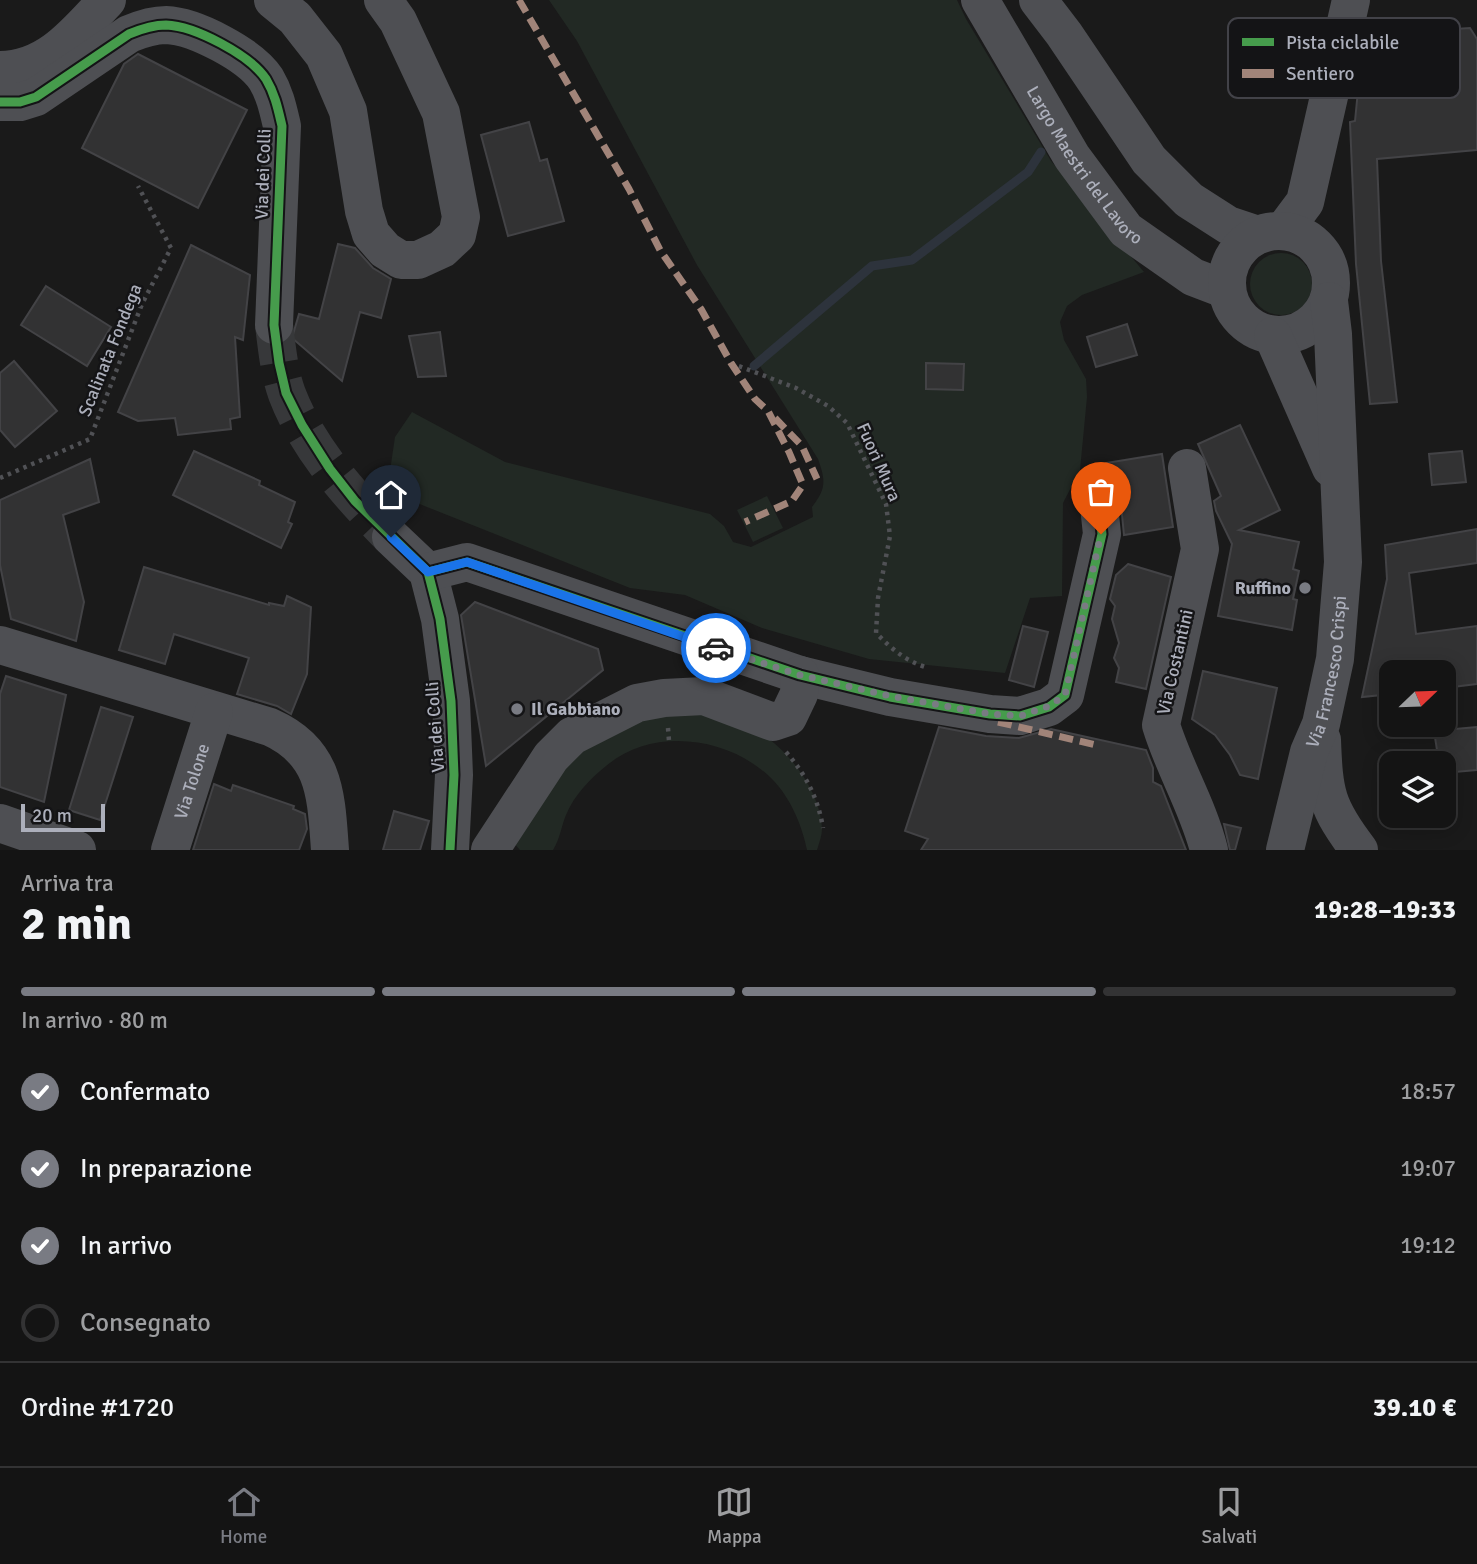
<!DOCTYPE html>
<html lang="it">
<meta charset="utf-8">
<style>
:root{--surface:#141414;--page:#212122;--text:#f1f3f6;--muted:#9d9ea0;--line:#333334;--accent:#797b83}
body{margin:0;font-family:Signika,sans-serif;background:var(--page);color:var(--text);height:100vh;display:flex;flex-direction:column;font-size:26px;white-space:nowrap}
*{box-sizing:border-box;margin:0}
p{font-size:23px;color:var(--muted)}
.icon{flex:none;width:38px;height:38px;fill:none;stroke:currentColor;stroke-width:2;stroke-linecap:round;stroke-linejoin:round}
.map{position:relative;height:850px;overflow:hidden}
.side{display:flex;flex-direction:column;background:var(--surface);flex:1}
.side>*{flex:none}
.needle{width:46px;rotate:67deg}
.fabs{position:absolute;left:1379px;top:660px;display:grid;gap:14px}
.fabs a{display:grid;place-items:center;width:77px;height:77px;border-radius:14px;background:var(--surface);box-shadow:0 4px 18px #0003,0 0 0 2px var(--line);font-size:35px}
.scale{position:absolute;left:21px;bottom:18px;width:84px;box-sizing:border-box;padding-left:7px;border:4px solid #acafbb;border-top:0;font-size:19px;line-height:24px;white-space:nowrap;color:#acafbb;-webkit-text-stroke:5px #141416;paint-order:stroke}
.pin{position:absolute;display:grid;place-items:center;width:60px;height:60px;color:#fff;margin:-72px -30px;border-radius:50% 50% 50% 0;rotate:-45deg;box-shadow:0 0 7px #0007}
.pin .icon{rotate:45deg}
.courier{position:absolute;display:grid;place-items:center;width:70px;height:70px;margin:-35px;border:5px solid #1a73e8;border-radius:50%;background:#fff;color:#222;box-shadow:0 2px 9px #0007}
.summary em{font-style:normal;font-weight:700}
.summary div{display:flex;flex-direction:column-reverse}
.summary{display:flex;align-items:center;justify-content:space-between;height:119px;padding:0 21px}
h1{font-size:46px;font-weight:700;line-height:52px}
.bar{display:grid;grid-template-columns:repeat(4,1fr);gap:10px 7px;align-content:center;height:84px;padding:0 21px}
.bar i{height:9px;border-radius:5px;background:var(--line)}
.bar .on{background:var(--accent)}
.bar p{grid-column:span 4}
.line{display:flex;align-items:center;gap:18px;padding:0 21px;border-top:2px solid var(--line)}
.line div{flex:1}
ol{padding:0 21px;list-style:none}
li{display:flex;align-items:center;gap:21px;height:77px}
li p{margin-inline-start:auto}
li .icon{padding:7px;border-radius:50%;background:var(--accent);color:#fff;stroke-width:4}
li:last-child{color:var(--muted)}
li i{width:38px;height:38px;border:4px solid var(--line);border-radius:50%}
.menu{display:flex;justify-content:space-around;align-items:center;height:98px;border-top:2px solid var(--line);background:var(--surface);font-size:19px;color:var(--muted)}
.menu a{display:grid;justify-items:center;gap:4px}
.menu .on{color:var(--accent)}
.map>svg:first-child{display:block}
.green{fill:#222924}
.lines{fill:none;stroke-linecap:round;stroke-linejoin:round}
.stream{stroke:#2d333c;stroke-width:9}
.building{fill:#323233;stroke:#434346;stroke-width:2}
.minor-tunnel{stroke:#37383a;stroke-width:38;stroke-dasharray:38 19;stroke-linecap:butt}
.path{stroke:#505155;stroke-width:4.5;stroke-dasharray:3.5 5;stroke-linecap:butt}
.minor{stroke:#4e4f53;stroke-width:38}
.quiet{stroke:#a18479;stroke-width:7;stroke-dasharray:14 7;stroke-linecap:butt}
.cycleway-casing{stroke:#141416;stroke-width:13}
.cycleway{stroke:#469c4c;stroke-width:9}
.done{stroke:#797b83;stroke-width:7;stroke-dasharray:0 12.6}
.route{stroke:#1a73e8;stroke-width:9}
.poi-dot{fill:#797b83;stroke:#141416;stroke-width:2.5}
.labels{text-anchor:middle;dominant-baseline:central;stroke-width:5;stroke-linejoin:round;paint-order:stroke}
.street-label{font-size:18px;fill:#acafbb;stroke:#141416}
.poi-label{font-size:18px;font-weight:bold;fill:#acafbb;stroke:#141416;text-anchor:end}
.key{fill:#141416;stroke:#424248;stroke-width:2}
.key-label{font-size:19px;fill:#acafbb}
</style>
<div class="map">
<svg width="1477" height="850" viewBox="0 0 1477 850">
<rect width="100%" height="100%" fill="#1a1a1a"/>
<!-- green -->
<g class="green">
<path d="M549,0H957L966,19L1051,161L1144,272L1082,295L1067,306L1060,322L1064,340L1086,379L1087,397L1080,470L1063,503L1062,596L1030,598L1005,673L869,659L762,628L685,595L630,588L387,491L395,437L412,412L505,462L710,514L724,526L733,542L751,547L813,517L812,507C826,489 826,481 818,459L697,265L577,41Z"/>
<circle cx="1281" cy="284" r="31"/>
<path d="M767,496L783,528L753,542L737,510Z"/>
<path d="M696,709C717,717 743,722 762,734C791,753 821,793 822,829C822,836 819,843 817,850H807C802,825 790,797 772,779C730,737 653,726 606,766C590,779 574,795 566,815C561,827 560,839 553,850H520L513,842L554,775L605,727Z"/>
</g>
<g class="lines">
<!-- stream -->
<path class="stream" d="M754,366L872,266L912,260L1028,172L1041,152"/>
</g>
<!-- building -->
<g class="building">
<path d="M1470,28L1477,39V150L1377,159L1381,261L1397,402L1370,404L1356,264L1350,122L1355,121L1360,70L1376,68V34Z"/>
<path d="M138,54L247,110L198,208L82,148L124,64Z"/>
<path d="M529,122L540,161L547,159L564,221L508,236L481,135Z"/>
<path d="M338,244L355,248L373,268L391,279L381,318L360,312L342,381L292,338L299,314L319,319Z"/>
<path d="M191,245L250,275L243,340L235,337L240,417L230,419L231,429L178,435L175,418L138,421L118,412Z"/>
<path d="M46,286L111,327L87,366L21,325Z"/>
<path d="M1127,324L1137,355L1096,367L1087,337Z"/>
<path d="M440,332L446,376L418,377L409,336Z"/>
<path d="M14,361L57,411L15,447L0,430V373Z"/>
<path d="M926,363L964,364L963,390L926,389Z"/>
<path d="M1240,425L1280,510L1239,530L1299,542L1293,569L1299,571L1293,599L1297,600L1292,630L1218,616L1232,544L1216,511L1214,501L1221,496L1198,444Z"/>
<path d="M194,451L260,481L259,485L295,502L288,522L292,524L281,548L173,495Z"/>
<path d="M1462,451L1466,482L1432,485L1429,454Z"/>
<path d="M1162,454L1173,527L1124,535L1119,484L1115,475L1107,468L1106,463Z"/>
<path d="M90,459L99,502L63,515L84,602L76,641L11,619L0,565V500Z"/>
<path d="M1477,529V563L1409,573L1416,634L1477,626V684L1444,688V672H1391V694L1362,697L1387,579L1385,545Z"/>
<path d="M1128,564L1171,577L1146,689L1116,682L1119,668L1114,658L1119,643L1112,619L1115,606L1110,599L1116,575Z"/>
<path d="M144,567L269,605V603L284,606L287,596L311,607L307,674L291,714L277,706L237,694L249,658L174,634L165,664L119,650Z"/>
<path d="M475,602L598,649L603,670L486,766L461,615Z"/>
<path d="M1023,626L1048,632L1034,687L1009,680Z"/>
<path d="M1203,671L1277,688L1258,779L1240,775L1230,755L1215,735L1192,719Z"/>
<path d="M6,676L66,695L44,802L0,787V694Z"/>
<path d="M101,707L133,717L100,820L69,810Z"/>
<path d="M939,727L986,736L1019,738L1051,729L1146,750L1153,768V782L1161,786L1186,850H921L928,839L905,831Z"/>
<path d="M1477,727V770L1444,773V763H1439L1434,731Z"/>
<path d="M214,784L231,791L233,785L294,806L293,809L305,814L307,829L299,850H193Z"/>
<path d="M394,811L429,821L420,850H383Z"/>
<path d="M1224,824L1241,828L1235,850H1230Z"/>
</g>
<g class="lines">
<!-- minor-tunnel -->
<path class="minor-tunnel" d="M274,325C277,348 279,372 287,394C308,449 350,495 391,537"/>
<!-- path -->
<g class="path">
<path d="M731,363L796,388L828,406L847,423L886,504L890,536L878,598L876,633C891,648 904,660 925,667"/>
<path d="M0,478L90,439L142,304L171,248L138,186"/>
<path d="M668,728L669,741"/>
<path d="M786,752C806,775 818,798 823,828"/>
</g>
<!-- minor -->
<g class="minor">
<path d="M273,0L295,18L324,55L348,111L364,211L371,234L385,250L401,260H418L442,249L457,235L461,217L441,113L398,21L383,0"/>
<path id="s1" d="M980,0L1072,157L1126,230L1193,277L1227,290"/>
<path d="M1038,0L1064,34L1149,160L1189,200L1228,225L1258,235"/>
<path d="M0,70C48,70 77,32 107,0"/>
<path d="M0,102H20L36,97L129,34C141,29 153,25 166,25C195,26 250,55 266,79C275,94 278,109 282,126L274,325"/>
<path d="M1284,230L1305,202L1351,0"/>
<circle cx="1279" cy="283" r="52"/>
<path d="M1273,336L1331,468"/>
<path d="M1187,468L1200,549L1161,725C1174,768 1198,806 1209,850"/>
<path d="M391,537L428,572L440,619L451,701L454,775L450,850"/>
<path d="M428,572L467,562L800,675L890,697L990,714L1020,716L1049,707L1065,695L1102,534L1097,487"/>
<path d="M0,645L270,727C326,752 326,795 330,850"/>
<path d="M1322,740C1324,793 1326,807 1359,850"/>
<path d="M0,823L77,850"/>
<path id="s2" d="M170,850L214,712"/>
<path d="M490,850L551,757L572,736L637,703L664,698L704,696L773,722L788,717L799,694L800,675"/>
<path id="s3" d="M1285,850L1309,752L1321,724L1335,659L1343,562L1333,334L1329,301"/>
</g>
<!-- quiet -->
<g class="quiet">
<path d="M519,0L629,189L660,250L701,309L731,363L755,399L768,411L789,452L803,485L792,501L745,522"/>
<path d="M775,418L802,446L817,479"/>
<path d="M998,722L1096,745"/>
</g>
<defs>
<g id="cycleway">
<path d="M0,102H20L36,97L129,34C141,29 153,25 166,25C195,26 250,55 266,79C275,94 278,109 282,126L274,325L279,363L286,393L302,425L330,469L355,501L428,572L440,619L451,701L454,775L450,850"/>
<path d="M428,572L467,562L800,675L890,697L990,714L1020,716L1049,707L1065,695L1102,534L1097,487"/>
</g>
</defs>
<!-- cycleway casing -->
<use href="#cycleway" class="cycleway-casing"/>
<!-- cycleway -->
<use href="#cycleway" class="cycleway"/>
</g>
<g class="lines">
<!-- done -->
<path class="done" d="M716,648L800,675L890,696L990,714L1020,716L1049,706L1065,695L1101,534"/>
<!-- route -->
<path class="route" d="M391,537L428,572L467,562L716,648"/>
</g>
<!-- markers -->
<g class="poi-dot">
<circle cx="1305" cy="588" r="7"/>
<circle cx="517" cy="709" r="7"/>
</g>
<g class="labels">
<!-- street labels -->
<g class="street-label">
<text stroke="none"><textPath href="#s1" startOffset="196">Largo Maestri del Lavoro</textPath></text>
<text transform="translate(263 174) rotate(-88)">Via dei Colli</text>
<text transform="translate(110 350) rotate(-68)">Scalinata Fondega</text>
<text transform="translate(879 462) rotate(66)">Fuori Mura</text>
<text transform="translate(1175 662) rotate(-77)">Via Costantini</text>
<text stroke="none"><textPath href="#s3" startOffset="184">Via Francesco Crispi</textPath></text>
<text transform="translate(435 727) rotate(-94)">Via dei Colli</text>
<text stroke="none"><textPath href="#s2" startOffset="72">Via Tolone</textPath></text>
</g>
<!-- poi labels -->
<g class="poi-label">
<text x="1291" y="588">Ruffino</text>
<text x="531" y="709" text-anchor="start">Il Gabbiano</text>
</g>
</g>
<!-- legend -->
<rect x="1228" y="18" width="232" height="80" rx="10" class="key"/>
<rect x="1242" y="38" width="32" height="8" fill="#469c4c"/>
<rect x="1242" y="69" width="32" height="9" fill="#a18479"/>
<g class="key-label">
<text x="1286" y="49">Pista ciclabile</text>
<text x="1286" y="80">Sentiero</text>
</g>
</svg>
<div class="fabs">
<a><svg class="needle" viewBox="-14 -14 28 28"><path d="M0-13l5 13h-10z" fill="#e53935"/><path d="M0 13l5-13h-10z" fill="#9d9ea0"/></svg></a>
<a><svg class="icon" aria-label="layers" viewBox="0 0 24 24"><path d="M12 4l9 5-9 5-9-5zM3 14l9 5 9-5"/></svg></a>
</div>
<div class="scale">20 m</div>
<div class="pin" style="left:1101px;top:534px;background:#ea580c"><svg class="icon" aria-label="bag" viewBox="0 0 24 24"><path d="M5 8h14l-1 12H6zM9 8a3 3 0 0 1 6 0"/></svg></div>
<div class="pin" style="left:391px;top:537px;background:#1f2937"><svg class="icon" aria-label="home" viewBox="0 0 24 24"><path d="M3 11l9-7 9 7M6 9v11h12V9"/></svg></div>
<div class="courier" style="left:716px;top:648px"><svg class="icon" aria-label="car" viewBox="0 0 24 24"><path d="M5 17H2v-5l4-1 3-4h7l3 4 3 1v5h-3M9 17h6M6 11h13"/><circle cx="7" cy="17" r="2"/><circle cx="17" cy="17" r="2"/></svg></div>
</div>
<section class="side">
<div class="summary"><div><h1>2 min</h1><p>Arriva tra</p></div><em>19:28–19:33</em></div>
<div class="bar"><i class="on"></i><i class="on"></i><i class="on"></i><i></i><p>In arrivo · 80 m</p></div>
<ol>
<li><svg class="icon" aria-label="check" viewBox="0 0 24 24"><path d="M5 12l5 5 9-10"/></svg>Confermato<p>18:57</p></li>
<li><svg class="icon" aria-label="check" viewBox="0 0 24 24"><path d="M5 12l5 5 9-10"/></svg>In preparazione<p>19:07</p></li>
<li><svg class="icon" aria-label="check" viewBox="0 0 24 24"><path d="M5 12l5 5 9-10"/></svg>In arrivo<p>19:12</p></li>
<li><i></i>Consegnato</li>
</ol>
<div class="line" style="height:91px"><div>Ordine #1720</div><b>39.10 €</b></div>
</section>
<nav class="menu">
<a class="on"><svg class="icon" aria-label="home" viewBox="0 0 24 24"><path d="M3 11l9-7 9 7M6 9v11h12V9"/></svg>Home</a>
<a><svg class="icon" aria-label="map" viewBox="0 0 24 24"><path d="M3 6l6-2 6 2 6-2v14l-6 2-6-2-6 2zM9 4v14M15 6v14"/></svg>Mappa</a>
<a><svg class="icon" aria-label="saved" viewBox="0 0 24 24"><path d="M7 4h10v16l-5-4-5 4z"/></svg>Salvati</a>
</nav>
